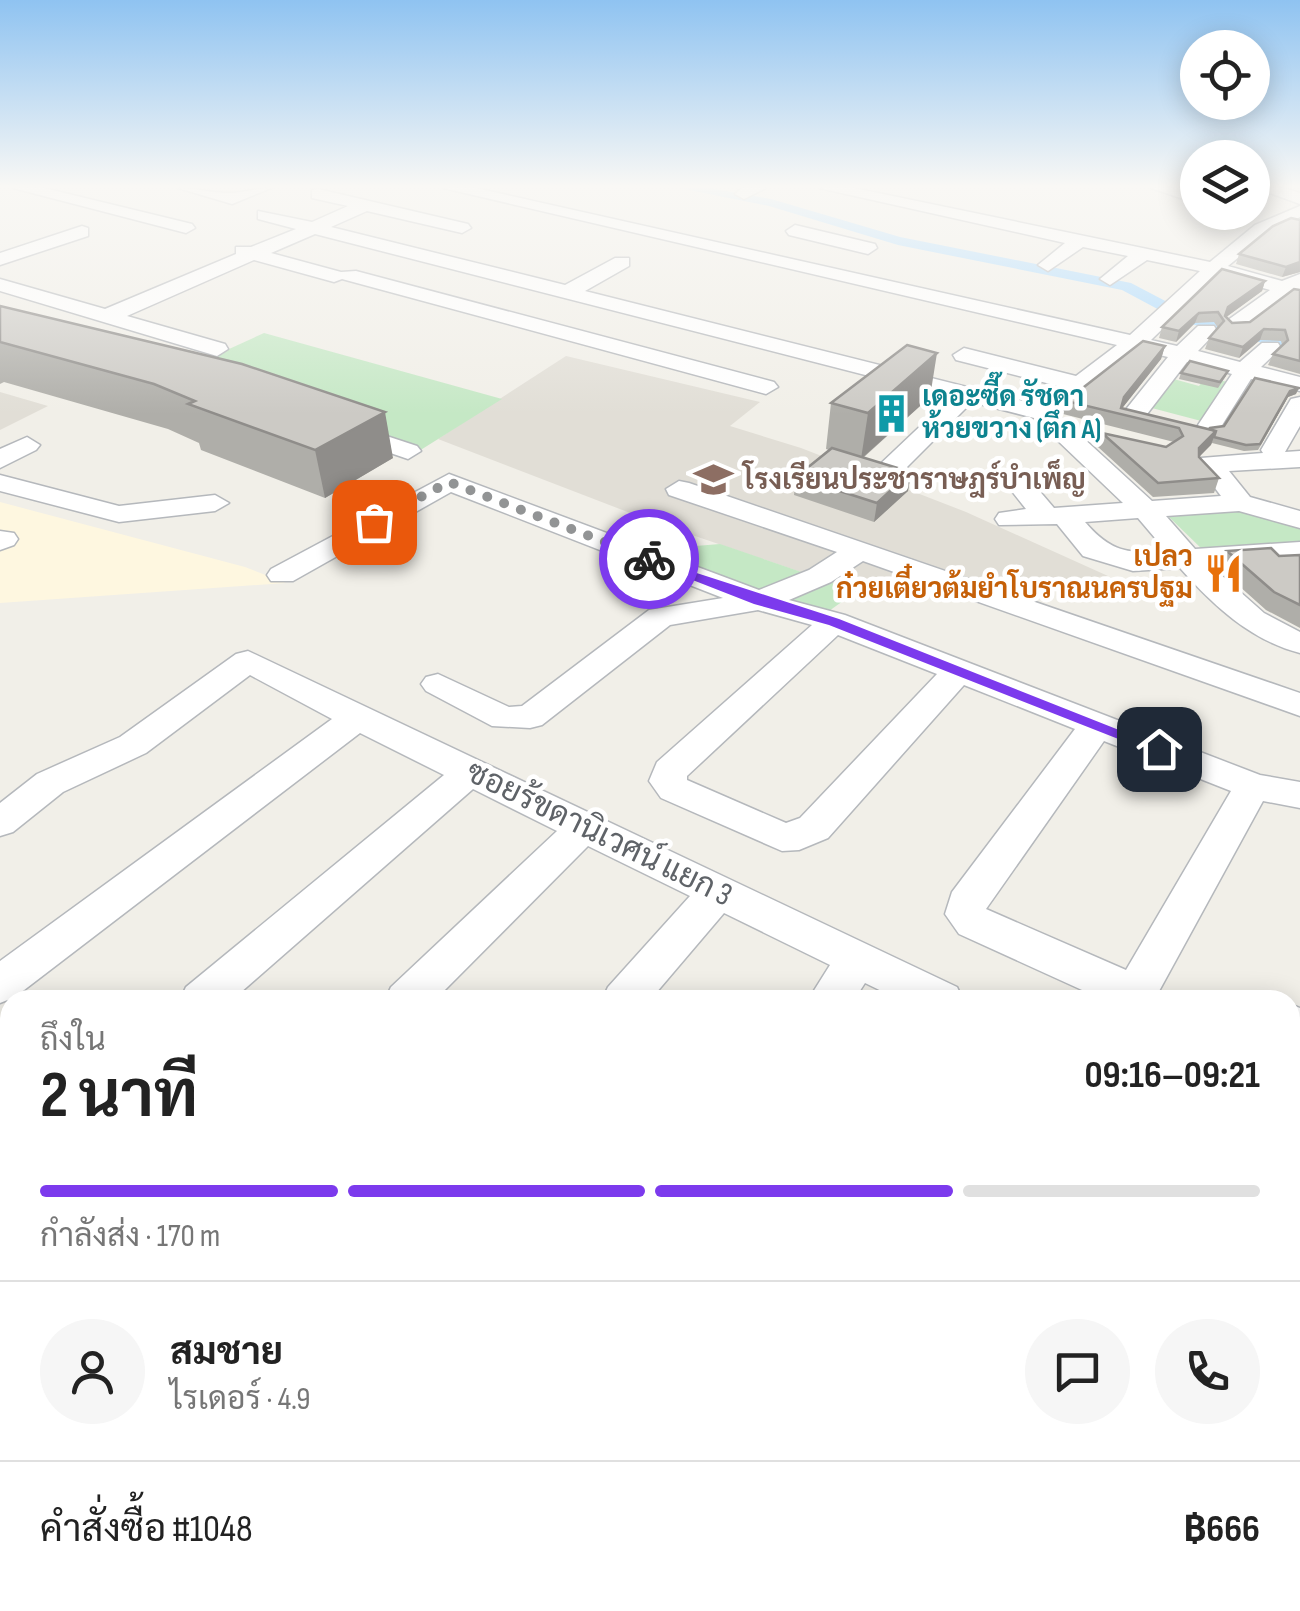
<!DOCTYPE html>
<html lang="th">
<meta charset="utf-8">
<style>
:root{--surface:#fff;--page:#f6f6f6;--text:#222;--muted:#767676;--line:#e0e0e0;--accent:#7c3aed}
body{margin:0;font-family:"Sofia Sans Condensed",Sarabun,sans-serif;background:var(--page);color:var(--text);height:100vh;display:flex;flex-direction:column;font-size:38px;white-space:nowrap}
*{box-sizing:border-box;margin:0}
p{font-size:32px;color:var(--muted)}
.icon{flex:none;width:55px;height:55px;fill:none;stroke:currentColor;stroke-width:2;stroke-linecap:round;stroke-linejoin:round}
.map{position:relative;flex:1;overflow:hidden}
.drawer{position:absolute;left:0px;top:990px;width:1300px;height:622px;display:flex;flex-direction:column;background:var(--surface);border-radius:30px 30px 0 0;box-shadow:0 5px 25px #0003}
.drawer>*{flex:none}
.tools{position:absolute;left:1180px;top:30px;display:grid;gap:20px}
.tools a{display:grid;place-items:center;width:90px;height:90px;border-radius:50%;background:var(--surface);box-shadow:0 5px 25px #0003;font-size:50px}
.pin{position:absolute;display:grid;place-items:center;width:85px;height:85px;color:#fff;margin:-42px;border-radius:20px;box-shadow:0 5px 15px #0006}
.courier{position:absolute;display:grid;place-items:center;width:100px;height:100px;margin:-50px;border:8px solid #7c3aed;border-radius:50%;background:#fff;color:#222;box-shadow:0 2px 12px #0007}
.headline em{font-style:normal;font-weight:700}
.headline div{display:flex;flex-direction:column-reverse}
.headline{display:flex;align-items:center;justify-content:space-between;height:170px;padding:0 40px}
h1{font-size:65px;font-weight:700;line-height:75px}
.bar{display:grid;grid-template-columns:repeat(4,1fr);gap:15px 10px;align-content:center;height:120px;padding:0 40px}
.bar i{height:12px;border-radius:8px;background:var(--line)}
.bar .selected{background:var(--accent)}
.bar p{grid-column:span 4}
.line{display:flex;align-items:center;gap:25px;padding:0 40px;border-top:2px solid var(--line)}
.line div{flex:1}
.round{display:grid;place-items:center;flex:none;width:105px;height:105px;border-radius:52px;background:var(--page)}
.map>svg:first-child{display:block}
.commercial{fill:#fef7e0}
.education{fill:#e1ded6}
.green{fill:#c5e8c5}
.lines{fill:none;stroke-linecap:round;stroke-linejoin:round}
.canal{fill:#aadaff;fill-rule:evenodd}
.minor-casing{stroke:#b5b8bc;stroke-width:3}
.minor{fill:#fff;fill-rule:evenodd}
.wall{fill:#afaea9}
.shaded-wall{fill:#8f8d8a}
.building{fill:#cccac5;stroke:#8f8d8a;stroke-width:2.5}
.route{fill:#7c3aed}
.done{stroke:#929495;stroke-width:10;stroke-dasharray:0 18}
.labels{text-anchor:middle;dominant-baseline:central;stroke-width:9;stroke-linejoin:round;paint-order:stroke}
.far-culture-label{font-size:28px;font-weight:bold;fill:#0d838f;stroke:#fff;text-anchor:start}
.far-education-label{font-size:28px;font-weight:bold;fill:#785e54;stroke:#fff;text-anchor:start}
.far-food-label{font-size:28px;font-weight:bold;fill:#c56008;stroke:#fff;text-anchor:end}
.street-label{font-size:32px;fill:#5f6368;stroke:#fff}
</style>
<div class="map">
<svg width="1300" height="1611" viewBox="0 0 1300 1611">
<rect width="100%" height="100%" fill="#f1efe8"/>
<!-- commercial -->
<path class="commercial" d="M0,502L245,567L286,583L0,603Z"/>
<!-- education -->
<g class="education">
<path d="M566,356L760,402L730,426L801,448L966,512L1108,576L874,597L651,521L438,439Z"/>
<path d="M0,392L48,406L0,430Z"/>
</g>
<!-- green -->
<g class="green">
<path d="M264,333L502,399L419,451L174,374Z"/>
<path d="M1206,377L1232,383L1205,422L1148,407L1170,378L1199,386Z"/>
<path d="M1247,510L1300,526V544L1205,552L1169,517Z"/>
<path d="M720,544L857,591L822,616L634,551Z"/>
</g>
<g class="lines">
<!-- canal -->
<path class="canal" d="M679,188H709L771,199L900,237L1131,283L1192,315L1300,343V353L1180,321L1122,290L898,245L769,206Z"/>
<defs>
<g id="minor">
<path d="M13,188H44L192,224L195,228L186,233Z"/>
<path d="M178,188C195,188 212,193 229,193C241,193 257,188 271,188L232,204Z"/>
<path d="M443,188H476L1130,335L1200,271L1147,260L1110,285L1100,279L1128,256L1083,247L1048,271L1038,265L1065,243L819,188H854L1210,262L1255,225L1300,206V217L1268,233L1228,266L1282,281L1300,274V298L1289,295L1244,330H1228L1225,325L1228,320L1270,290L1218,275L1151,340L1177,346L1198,326H1214L1217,331L1198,351L1240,362L1262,343H1278L1281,348L1261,367L1300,377V391L1251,379L1219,430H1201L1198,425L1232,374L1187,362L1144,418H1126L1123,413L1168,357L1138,350L1057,414L1152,501L1221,496L1197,464L1201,458L1263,453L1261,450L1291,399L1300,397V426L1285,452L1300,451V467L1229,471L1250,497L1300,511V528L1239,511L1166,516L1195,549L1300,542V560L1211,566L1264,613L1300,632V653C1250,640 1213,605 1180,568L1133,571L1083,556L1057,524L999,525L995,519L999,513L1026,509L1003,480L1016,472L1025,474L1054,508L1123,503L1034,418L972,402L894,480H876L872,474L876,468L951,397L315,234L271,253L341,272L356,271L774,382L778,387L766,394L342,279L334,282L254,260L127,316L225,344L228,349L217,356L0,291V279L105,309L236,254V247H251L296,229L258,219V211L312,222L348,206L312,198V190L318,189L468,224L471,228L462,233L367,211L331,227L565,285L615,258H629V266L585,291L1039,405L1062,387L956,360L953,355L964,348L1076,376L1117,345ZM1138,518L1166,551C1127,554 1111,552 1085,522Z"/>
<path d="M742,188H766L744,199L735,194Z"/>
<path d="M1151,188H1180L1198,193V204Z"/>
<path d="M1256,188H1283L1300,193V204Z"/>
<path d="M795,225L875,244L877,248L868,254L789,235L786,231Z"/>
<path d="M82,226L88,228V236L0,265V253Z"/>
<path d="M344,422L417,446L421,451L408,459L335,434L332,429Z"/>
<path d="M27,437L40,445L36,450L0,468V449Z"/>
<path d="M449,474L759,590L809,570L837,552L669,495L666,489L679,481L689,483L1300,693V716L863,561L831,582L789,600L845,615L1260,775L1300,782V808L1263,801L1158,993C1139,1004 1113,1002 1093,995L959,934L945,914L952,892L1075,729L964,685L828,838L799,850L782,851L661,798L649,781L657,762L812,625L758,610L670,625L542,725L530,728L492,726L426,691L421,684L426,677L438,674L509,707L522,706L649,610L723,598L451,492L293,581H271L267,575L271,569ZM838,635L937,674L800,818L786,823L687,780V776ZM1104,741L1231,791L1126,970L986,909Z"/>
<path d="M0,475L119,506L215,495L229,503L215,511L119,522L0,491Z"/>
<path d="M0,531L14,533L18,539L14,545L0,550Z"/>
<path d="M248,651L957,987L963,1000H900L865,983L854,1000H808L830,965L724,913L650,1000H602L608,987L690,896L588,846L435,1000H385L391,987L557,831L473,789L232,1000H180L186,987L444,775L360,733L15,997L0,1003V961L332,719L250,675L146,753L63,792L13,832L0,836V803L37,774L120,737L236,654Z"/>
<path d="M1290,1004L1300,1008V1046L1290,1042Z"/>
<path d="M10,1140V1191L0,1195V1144Z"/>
<path d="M1290,1156L1300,1160V1207L1290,1203Z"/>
<path d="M10,1360V1422L0,1427V1364Z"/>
<path d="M1290,1499L1300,1503V1566L1290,1562Z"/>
<path d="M63,1602H132L128,1611H60Z"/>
<path d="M381,1602H448L444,1611H378Z"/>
<path d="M690,1602H755L751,1611H687Z"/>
</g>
</defs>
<!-- minor casing -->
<use href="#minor" class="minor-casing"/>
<!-- minor -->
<use href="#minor" class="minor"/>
</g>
<!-- wall -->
<g class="wall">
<path d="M1300,220V272L1282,277L1236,264L1239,254Z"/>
<path d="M1265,281L1262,291L1226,317L1232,323L1250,322L1300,290V374L1268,365L1273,354L1282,345L1281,341L1260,340L1239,358L1205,349L1209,338L1218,328L1214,322L1195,323L1176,342L1159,338L1162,327Z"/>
<path d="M0,306L393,458L325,498L201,450L199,443L168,429L4,382L0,384Z"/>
<path d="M1165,346L1161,359L1122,408L1209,429L1224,426L1255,378L1296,394L1288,397L1258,450L1244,451L1212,443L1199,457L1219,478L1214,493L1153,497L1098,447L1102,433L1166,447L1174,442L1063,414L1066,401Z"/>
<path d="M1181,373L1226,376L1218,388L1179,379Z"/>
<path d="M930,397L863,458L911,472L908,491L874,522L794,495L796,477L829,450L826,449L831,403Z"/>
<path d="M1227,551L1279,556L1300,555V628L1266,610L1220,569Z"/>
</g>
<!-- shaded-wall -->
<g class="shaded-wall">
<path d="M1300,262V272L1282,277L1286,267Z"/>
<path d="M1265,281L1262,291L1225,318L1228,307Z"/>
<path d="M1199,313L1195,323L1176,342L1179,331Z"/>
<path d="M1264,329L1260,340L1239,358L1243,347Z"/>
<path d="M1165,346L1161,359L1120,411L1124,397Z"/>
<path d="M937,353L930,397L861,459L868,413Z"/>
<path d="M1299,388L1296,394L1288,397L1258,450L1290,391Z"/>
<path d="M385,412L393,458L325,498L315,450Z"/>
<path d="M1216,431L1211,445L1194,462L1199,448Z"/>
<path d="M911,472L908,491L874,522L877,503Z"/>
</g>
<!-- building -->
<g class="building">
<path d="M1291,218L1300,220V262L1286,267L1239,254L1273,226Z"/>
<path d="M1222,269L1265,281L1228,307L1225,316L1232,323L1250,322L1294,289L1300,290V361L1273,354L1288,340L1285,330L1264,329L1243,347L1209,338L1224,321L1218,312L1199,313L1179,331L1162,327Z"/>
<path d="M0,306L242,364L385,412L315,450L188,404L195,401L154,384L0,342Z"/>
<path d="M1143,341L1165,346L1124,397L1121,408L1216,431L1199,448V457L1219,478L1158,483L1102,433L1166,447L1183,436L1179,428L1066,401Z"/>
<path d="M907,345L937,353L868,413L831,403Z"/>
<path d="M1190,361L1228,371L1220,382L1181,373Z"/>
<path d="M1255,378L1299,388L1290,391L1260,444L1246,445L1214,437L1216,431L1209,429L1210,428L1224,426Z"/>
<path d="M832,448L911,472L877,503L796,477Z"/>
<path d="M1271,548L1279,556L1300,555V605L1274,592L1227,551Z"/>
</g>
<!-- sky -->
<linearGradient id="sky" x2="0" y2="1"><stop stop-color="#8fc3f1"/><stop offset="0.45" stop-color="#f9f8f5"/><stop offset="1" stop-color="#f9f8f5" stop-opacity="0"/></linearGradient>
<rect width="1300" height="414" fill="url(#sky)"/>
<!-- route -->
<path class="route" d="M644,556L839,619L1167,749L1154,753L829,625L754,604L644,561Z"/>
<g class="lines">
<!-- done -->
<path class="done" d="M374,522L449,482L649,559"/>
</g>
<!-- icons -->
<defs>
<symbol id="building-bare" viewBox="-9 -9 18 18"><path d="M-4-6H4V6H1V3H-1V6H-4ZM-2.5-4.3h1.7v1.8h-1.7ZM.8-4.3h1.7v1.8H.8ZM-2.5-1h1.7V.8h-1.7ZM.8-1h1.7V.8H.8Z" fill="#0f9aa8" stroke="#fff" stroke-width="2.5" paint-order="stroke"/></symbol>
<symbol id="school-bare" viewBox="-9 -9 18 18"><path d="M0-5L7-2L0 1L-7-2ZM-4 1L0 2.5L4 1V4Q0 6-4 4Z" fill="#8d6e63" stroke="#fff" stroke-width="2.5" paint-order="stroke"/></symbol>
<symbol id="restaurant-bare" viewBox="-9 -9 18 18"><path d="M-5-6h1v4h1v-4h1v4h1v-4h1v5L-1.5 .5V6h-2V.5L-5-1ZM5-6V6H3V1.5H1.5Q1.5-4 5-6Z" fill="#e8710a" stroke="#fff" stroke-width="2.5" paint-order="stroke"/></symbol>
</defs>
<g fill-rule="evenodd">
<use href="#building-bare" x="864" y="386" width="55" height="55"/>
<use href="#school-bare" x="686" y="452" width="55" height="55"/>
<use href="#restaurant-bare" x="1196" y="546" width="55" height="55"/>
</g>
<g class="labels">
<!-- far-culture labels -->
<g class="far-culture-label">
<text x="922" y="397">เดอะซี๊ด รัชดา<tspan x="922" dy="32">ห้วยขวาง (ตึก A)</tspan></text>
</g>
<!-- far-education labels -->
<g class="far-education-label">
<text x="743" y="480">โรงเรียนประชาราษฎร์บำเพ็ญ</text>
</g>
<!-- far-food labels -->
<g class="far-food-label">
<text x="1193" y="557">เปลว<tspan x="1193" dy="32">ก๋วยเตี๋ยวต้มยำโบราณนครปฐม</tspan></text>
</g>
<!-- street labels -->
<g class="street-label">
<text transform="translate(599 834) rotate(26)">ซอยร้ขดานิเวศน์ แยก 3</text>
</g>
</g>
</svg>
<div class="tools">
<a><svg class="icon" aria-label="locate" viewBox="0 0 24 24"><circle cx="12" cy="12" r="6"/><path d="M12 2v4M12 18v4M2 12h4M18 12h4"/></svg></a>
<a><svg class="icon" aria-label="layers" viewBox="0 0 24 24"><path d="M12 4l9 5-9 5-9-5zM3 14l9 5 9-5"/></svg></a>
</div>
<div class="pin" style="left:374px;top:522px;background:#ea580c"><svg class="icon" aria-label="bag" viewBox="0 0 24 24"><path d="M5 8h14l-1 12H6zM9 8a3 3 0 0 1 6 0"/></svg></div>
<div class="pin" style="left:1159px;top:749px;background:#1f2937"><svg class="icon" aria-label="home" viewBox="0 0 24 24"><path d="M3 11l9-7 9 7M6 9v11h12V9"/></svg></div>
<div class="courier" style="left:649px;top:559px"><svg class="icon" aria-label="bike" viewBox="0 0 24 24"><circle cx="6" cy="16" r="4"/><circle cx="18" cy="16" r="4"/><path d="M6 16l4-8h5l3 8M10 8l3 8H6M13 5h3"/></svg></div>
<section class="drawer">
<div class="headline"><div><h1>2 นาที</h1><p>ถึงใน</p></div><em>09:16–09:21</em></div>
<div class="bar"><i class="selected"></i><i class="selected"></i><i class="selected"></i><i></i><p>กำลังส่ง · 170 m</p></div>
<div class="line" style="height:180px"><a class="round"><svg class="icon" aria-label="person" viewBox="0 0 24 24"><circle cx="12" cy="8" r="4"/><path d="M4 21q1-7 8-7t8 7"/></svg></a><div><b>สมชาย</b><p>ไรเดอร์ · 4.9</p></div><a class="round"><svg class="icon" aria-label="chat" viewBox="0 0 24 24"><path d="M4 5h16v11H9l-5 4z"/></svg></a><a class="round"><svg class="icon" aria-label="phone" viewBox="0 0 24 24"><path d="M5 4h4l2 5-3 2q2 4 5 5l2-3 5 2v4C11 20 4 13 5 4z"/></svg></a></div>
<div class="line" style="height:130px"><div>คำสั่งซื้อ #1048</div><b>฿666</b></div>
</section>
</div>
